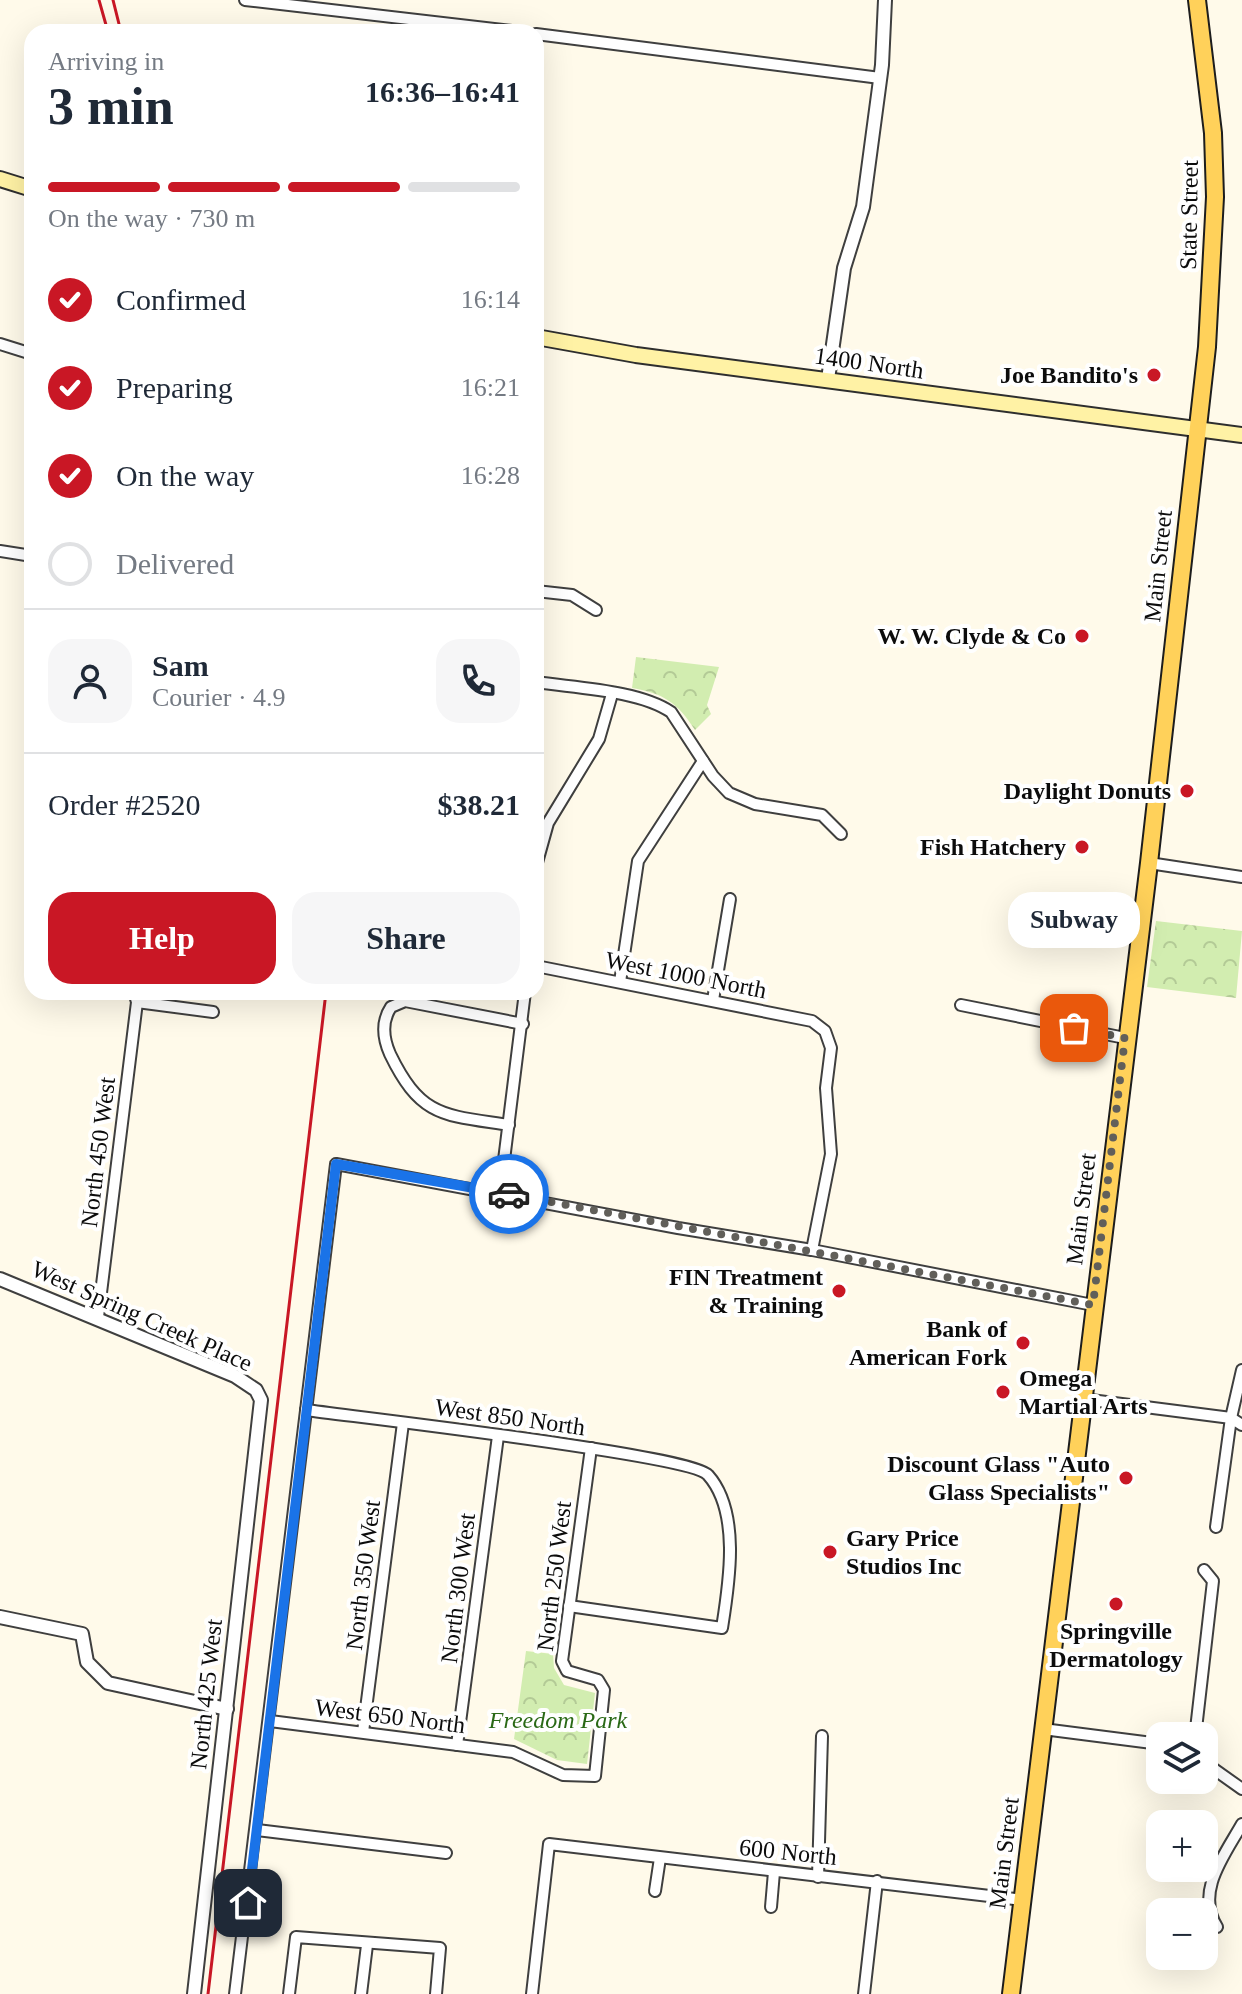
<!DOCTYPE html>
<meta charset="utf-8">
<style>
:root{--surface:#fff;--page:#f6f6f7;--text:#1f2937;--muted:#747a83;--line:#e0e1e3;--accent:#c91725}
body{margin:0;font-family:Georgia,serif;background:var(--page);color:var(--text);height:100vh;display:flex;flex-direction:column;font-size:30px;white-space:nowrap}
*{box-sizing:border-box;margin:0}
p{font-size:26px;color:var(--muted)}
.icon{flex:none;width:44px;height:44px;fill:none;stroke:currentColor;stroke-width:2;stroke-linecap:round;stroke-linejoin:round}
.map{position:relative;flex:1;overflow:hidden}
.sheet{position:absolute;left:24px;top:24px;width:520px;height:976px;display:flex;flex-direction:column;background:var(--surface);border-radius:24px;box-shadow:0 8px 32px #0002}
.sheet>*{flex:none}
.controls{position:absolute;left:1146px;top:1722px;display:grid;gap:16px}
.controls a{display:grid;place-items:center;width:72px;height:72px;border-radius:16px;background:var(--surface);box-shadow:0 8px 32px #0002;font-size:40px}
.pin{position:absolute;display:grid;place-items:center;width:68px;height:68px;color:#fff;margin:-34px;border-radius:16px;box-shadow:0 4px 12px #0006}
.courier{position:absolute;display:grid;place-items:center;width:80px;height:80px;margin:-40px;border:6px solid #1a73e8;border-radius:50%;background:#fff;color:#222;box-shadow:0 2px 10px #0007}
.bubble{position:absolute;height:56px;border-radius:24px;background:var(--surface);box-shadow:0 8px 32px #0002;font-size:26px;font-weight:700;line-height:56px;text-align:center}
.head em{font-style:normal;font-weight:700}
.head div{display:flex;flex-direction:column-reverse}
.head{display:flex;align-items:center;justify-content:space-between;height:136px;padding:0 24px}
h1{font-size:52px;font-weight:700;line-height:60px}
.bar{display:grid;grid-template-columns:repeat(4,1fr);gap:12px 8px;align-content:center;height:96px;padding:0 24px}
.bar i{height:10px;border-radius:6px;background:var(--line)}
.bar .on{background:var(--accent)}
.bar p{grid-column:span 4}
.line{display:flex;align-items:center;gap:20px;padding:0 24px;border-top:2px solid var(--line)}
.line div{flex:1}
.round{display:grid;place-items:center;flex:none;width:84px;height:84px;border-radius:24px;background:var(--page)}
ol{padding:0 24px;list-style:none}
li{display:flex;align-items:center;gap:24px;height:88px}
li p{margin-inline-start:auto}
li .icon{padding:8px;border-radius:50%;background:var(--accent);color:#fff;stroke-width:4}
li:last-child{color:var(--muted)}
li i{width:44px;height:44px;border:4px solid var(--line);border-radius:50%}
.cta{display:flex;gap:16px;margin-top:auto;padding:16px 24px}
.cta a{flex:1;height:92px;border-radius:24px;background:var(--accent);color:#fff;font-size:32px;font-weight:700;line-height:92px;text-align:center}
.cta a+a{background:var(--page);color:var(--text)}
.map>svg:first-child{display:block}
.park{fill:url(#park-crowns)}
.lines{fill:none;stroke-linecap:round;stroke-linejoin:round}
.minor-casing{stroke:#3f3f3f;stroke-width:14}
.tertiary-casing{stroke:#3f3f3f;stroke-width:16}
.secondary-casing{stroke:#2e2e2e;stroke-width:18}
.primary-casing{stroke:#1d1d1d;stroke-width:20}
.minor{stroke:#fff;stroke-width:10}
.tertiary{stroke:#fff;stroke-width:12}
.secondary{stroke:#fff2a5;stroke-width:14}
.primary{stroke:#ffd15a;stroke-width:16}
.rail{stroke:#c91725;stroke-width:3}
.done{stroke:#615f5a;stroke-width:8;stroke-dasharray:0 14.4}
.route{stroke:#1a73e8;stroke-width:10}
.poi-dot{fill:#c91725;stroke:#fff;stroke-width:3}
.labels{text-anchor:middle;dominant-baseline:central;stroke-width:8;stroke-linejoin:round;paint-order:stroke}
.street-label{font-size:24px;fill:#0c0c0c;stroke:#fff}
.poi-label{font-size:24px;font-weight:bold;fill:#0c0c0c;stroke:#fff;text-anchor:end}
.park-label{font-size:24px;font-style:italic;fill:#2a6916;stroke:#fff}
</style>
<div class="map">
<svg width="1242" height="1994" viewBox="0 0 1242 1994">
<defs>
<pattern id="park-crowns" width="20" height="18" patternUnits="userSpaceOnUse" patternTransform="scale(2)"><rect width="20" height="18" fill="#d2edb0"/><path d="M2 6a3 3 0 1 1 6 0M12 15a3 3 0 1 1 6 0" fill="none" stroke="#b3ca96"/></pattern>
</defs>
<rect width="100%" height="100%" fill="#fffaea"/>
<!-- park -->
<g class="park">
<path d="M636,657L719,667L707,705L711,714L695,730C678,703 663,693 632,688Z"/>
<path d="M1156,921L1242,931L1236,998L1147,987Z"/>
<path d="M526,1651L553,1654L554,1668L564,1685L595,1693L587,1764L557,1760L514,1739Z"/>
</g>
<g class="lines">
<defs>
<g id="minor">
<path d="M245,0L521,32"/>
<path d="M536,34L880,78"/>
<path d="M0,344L32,354"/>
<path d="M0,551L32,556"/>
<path d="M536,591L572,595L596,610"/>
<path d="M536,682C575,688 639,690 671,712L713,776L729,793L755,804L822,815L841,834"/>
<path d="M1149,863L1242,877"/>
<path d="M536,866L548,823L599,739L612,694"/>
<path d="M536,966L812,1021L825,1031L831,1048L826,1088L831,1154L812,1250"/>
<path d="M620,982L638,861L703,761"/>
<path d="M713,1000L730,899"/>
<path d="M137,1002L213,1012"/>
<path d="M961,1005L1125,1038"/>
<path d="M509,1125C444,1115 421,1118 390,1054C383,1038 381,1022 391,1007L405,1001L523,1024"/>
<path d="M500,1192L525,992"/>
<path d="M98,1317L137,1002L134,992"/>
<path d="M1083,1399L1231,1418L1242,1425"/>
<path d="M306,1410C356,1417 691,1455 708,1475C741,1512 729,1584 722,1628L569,1606"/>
<path d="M1216,1527L1231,1418L1242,1370"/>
<path d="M270,1721L513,1752L563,1775L595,1776L604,1690L598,1680L567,1671L562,1661L591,1448"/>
<path d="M1043,1729L1160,1744"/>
<path d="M363,1732L403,1423"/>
<path d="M1192,1736L1196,1729L1213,1581L1204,1570"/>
<path d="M457,1745L498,1436"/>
<path d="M1204,1762L1242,1789"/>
<path d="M257,1830L446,1853"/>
<path d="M818,1877L822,1736"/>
<path d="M655,1891L660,1858"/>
<path d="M771,1907L774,1872"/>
<path d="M1217,1927C1195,1892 1224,1856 1242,1824"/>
<path d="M235,1994L336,1164L678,1228L812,1250L1093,1305"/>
<path d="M289,1994L296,1937L440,1948L436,1994"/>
<path d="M361,1994L367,1945"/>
<path d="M532,1994L549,1844L1023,1900"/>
<path d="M864,1994L877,1881"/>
</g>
<g id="tertiary">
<path d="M828,379L844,268L863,207L882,65L885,0"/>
<path d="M0,1279L235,1376L256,1390L261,1400L194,1994"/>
<path d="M0,1617L82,1634L87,1662L108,1683L227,1709"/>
</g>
<g id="secondary">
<path d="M0,179L32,189"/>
<path d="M536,337L636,355L1242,435"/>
</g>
<path id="primary" d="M1011,1994L1149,863L1207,347L1215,197L1213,133L1197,0"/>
</defs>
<!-- minor casing -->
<use href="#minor" class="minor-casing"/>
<!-- tertiary casing -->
<use href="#tertiary" class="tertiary-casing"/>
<!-- secondary casing -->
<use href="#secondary" class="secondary-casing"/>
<!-- primary casing -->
<use href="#primary" class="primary-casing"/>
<!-- minor -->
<use href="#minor" class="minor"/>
<!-- tertiary -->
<use href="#tertiary" class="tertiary"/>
<!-- secondary -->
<use href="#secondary" class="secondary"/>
<!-- primary -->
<use href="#primary" class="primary"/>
<!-- rail -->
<g class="rail">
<path d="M99,0L108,32"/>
<path d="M113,0L121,32"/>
<path d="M208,1994L326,992"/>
</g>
</g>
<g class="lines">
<!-- done -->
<path class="done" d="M509,1194L1093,1305L1125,1038L1074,1028"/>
<!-- route -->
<path class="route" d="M248,1903L336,1164L509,1194"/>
</g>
<!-- markers -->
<g class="poi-dot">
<circle cx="1154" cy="375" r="8"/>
<circle cx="1082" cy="636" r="8"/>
<circle cx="1187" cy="791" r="8"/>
<circle cx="1082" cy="847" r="8"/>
<circle cx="839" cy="1291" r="8"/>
<circle cx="1023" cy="1343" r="8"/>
<circle cx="1003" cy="1392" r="8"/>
<circle cx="1126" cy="1478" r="8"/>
<circle cx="830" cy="1552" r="8"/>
<circle cx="1116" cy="1604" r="8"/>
</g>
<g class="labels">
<!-- street labels -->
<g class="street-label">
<text transform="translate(1189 215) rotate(-89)">State Street</text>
<text transform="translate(869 363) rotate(8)">1400 North</text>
<text transform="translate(1158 566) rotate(-84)">Main Street</text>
<text transform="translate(686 975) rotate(11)">West 1000 North</text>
<text transform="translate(98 1152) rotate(-83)">North 450 West</text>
<text transform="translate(1081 1209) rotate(-83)">Main Street</text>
<text transform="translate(142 1316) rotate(24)">West Spring Creek Place</text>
<text transform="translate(510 1417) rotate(8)">West 850 North</text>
<text transform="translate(363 1575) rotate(-83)">North 350 West</text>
<text transform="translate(554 1576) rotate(-83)">North 250 West</text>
<text transform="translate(458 1588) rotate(-83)">North 300 West</text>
<text transform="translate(206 1694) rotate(-84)">North 425 West</text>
<text transform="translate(390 1716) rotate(7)">West 650 North</text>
<text transform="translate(788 1852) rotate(6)">600 North</text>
<text transform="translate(1004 1853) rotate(-83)">Main Street</text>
</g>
<!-- poi labels -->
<g class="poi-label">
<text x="1138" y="375">Joe Bandito's</text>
<text x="1066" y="636">W. W. Clyde &amp; Co</text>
<text x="1171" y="791">Daylight Donuts</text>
<text x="1066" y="847">Fish Hatchery</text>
<text x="823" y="1277">FIN Treatment<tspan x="823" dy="28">&amp; Training</tspan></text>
<text x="1007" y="1329">Bank of<tspan x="1007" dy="28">American Fork</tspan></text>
<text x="1019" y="1378" text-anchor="start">Omega<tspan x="1019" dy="28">Martial Arts</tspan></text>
<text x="1110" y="1464">Discount Glass "Auto<tspan x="1110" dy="28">Glass Specialists"</tspan></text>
<text x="846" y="1538" text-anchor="start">Gary Price<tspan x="846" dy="28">Studios Inc</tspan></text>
<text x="1116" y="1631" text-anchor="middle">Springville<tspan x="1116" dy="28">Dermatology</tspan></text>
</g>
<!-- park labels -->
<g class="park-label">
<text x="558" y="1720">Freedom Park</text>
</g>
</g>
</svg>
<div class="controls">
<a><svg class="icon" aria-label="layers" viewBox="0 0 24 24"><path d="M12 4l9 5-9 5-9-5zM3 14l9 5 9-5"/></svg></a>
<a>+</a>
<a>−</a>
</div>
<div class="pin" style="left:1074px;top:1028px;background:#ea580c"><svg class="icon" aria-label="bag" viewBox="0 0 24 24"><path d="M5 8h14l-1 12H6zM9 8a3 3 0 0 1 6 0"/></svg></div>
<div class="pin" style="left:248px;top:1903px;background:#1f2937"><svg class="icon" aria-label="home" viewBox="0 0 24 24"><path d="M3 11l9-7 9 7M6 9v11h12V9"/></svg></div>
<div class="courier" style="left:509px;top:1194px"><svg class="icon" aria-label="car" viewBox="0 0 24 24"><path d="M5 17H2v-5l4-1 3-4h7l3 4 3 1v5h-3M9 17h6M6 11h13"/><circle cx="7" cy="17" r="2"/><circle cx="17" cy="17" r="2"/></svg></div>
<div class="bubble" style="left:1008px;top:892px;width:132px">Subway</div>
<section class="sheet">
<div class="head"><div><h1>3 min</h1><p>Arriving in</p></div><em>16:36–16:41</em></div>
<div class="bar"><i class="on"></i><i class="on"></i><i class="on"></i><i></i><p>On the way · 730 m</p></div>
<ol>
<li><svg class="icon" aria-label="check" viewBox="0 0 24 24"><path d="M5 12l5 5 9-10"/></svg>Confirmed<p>16:14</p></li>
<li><svg class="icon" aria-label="check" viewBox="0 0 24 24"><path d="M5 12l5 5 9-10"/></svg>Preparing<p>16:21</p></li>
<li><svg class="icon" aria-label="check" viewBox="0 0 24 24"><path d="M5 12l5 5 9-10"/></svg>On the way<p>16:28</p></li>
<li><i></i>Delivered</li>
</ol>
<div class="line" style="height:144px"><a class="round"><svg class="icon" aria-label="person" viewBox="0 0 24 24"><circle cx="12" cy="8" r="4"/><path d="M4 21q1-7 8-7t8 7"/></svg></a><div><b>Sam</b><p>Courier · 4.9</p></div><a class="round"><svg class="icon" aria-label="phone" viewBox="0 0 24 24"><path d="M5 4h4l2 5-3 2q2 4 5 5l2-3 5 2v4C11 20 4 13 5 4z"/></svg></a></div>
<div class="line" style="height:104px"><div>Order #2520</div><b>$38.21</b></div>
<div class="cta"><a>Help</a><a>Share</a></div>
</section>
</div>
